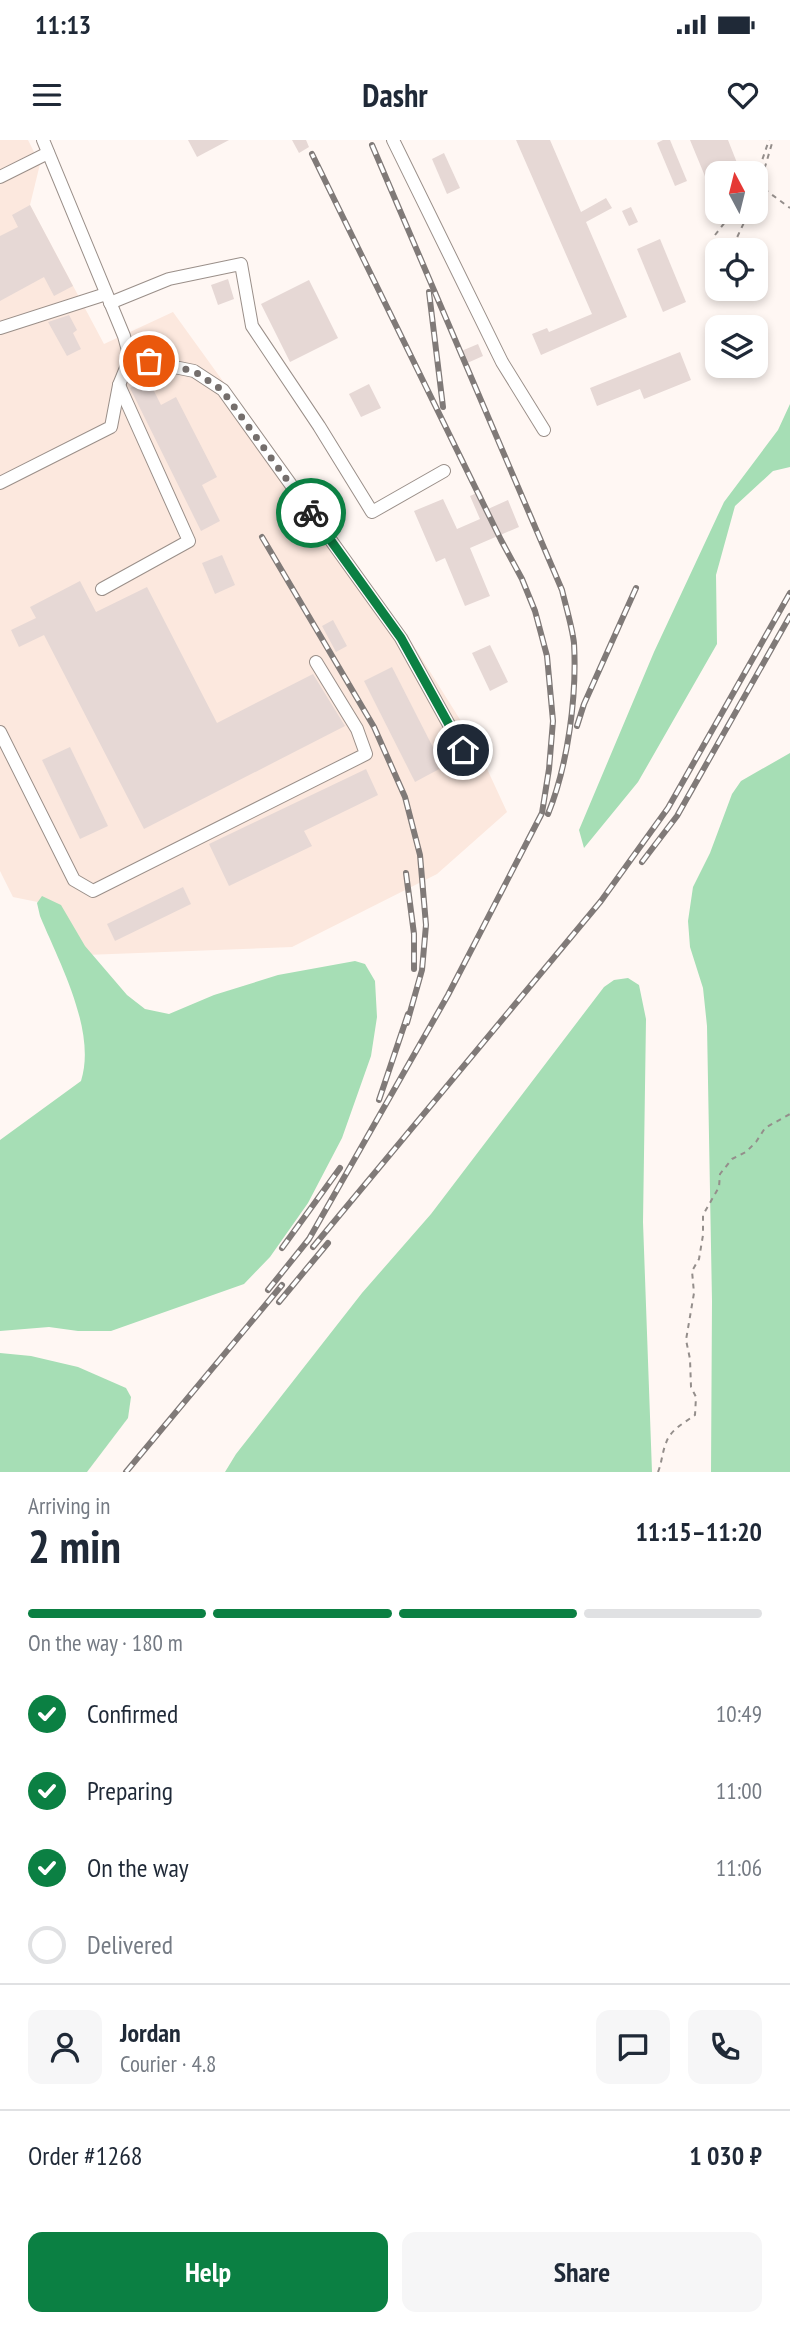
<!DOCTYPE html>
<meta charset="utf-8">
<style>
:root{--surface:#fff;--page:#f6f6f7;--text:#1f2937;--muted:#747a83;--line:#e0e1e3;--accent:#0b8043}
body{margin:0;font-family:"PT Sans Narrow",sans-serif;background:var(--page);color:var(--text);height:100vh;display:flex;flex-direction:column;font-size:26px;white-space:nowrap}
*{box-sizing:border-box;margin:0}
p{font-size:23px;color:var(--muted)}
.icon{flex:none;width:38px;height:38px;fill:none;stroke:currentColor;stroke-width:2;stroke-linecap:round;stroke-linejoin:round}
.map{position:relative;height:1332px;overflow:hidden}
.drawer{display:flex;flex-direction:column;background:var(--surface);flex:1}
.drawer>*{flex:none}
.needle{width:46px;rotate:353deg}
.tools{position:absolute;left:705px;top:21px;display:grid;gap:14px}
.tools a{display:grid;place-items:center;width:63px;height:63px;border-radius:14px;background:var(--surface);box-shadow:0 4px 10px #0003;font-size:35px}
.pin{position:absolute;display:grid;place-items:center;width:60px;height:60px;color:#fff;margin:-30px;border:4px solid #fff;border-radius:50%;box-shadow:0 2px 7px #0007}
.courier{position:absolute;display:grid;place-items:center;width:70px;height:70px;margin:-35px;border:5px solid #0b8043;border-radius:50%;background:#fff;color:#222;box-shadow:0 2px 9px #0007}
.summary em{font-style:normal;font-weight:800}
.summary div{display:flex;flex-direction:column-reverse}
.summary{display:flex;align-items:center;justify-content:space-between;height:119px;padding:0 28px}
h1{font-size:46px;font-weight:800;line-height:52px}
.bar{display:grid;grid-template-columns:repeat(4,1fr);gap:10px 7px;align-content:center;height:84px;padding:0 28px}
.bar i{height:9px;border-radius:5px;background:var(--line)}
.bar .selected{background:var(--accent)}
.bar p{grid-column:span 4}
.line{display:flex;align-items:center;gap:18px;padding:0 28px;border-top:2px solid var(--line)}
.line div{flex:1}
.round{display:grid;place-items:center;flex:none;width:74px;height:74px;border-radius:14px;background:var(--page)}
ol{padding:0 28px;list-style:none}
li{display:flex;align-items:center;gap:21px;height:77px}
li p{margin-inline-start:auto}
li .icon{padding:7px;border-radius:50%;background:var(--accent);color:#fff;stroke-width:4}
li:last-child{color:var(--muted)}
li i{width:38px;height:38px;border:4px solid var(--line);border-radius:50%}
.action{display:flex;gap:14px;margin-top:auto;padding:14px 28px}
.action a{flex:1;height:80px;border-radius:14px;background:var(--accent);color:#fff;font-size:28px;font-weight:800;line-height:80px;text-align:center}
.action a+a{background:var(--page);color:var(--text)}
.status{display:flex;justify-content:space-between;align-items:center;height:49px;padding:0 35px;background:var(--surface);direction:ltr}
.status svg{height:19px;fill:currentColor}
header{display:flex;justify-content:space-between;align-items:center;height:91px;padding:0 28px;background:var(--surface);font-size:32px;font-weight:800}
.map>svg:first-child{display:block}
.built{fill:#fce8de}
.green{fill:#a6deb5}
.building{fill:#e6d8d5}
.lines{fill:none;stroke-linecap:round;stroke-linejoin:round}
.minor-casing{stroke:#9a8f89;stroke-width:14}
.path{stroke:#948e8b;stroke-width:2;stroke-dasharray:5 5;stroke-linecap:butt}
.minor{stroke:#fff;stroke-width:12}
.rail-casing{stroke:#807a78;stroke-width:6}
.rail{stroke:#fff;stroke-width:3.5;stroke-dasharray:10;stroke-linecap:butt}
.done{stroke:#746e6c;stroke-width:7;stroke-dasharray:0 12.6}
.route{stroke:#0b8043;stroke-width:9}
</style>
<div class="status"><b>11:13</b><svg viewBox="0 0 49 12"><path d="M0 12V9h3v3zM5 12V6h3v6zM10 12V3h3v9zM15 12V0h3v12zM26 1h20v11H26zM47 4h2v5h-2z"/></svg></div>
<header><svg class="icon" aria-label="menu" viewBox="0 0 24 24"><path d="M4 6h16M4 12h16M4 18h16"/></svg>Dashr<svg class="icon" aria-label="heart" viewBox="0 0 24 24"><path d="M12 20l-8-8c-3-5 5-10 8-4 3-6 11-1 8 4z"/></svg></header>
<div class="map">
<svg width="790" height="1332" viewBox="0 0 790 1332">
<rect width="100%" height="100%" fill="#fff7f3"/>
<!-- built -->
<path class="built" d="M0,0H28L40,24L30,65L104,204L173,172L412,503L476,605L507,672L437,734L292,807L86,815L57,766L13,757L0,731Z"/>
<!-- green -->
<g class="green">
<path d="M790,264V327L773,331L735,366L716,435L717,504L638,642L584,708L579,690L654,512L724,362L778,290Z"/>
<path d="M790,613V1332H711L712,1161L707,886L703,848L690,807L688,781L693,747L710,713L732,654L741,641Z"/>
<path d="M42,756L61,765L85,806L127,855L145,869L169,874L214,855L278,835L355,821L365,824L375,841L377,877L371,916L342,998L308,1063L270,1117L244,1144L111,1191H78L49,1187L0,1191V1000L81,941C97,891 59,822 40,776L37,763Z"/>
<path d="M628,838L639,845L646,879L643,1082L652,1332H225L236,1314L362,1153L431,1074L604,847L614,840Z"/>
<path d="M0,1213L31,1216L78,1227L126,1248L131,1257L128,1278L87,1332H0Z"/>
</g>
<!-- building -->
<g class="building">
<path d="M188,0H229L197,17Z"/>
<path d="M292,0H306L309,7L299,13Z"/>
<path d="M516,0H550L581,72L606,58L612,68L586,82L627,177L541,215L532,194L547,188L549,192L592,174Z"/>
<path d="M663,0H670L687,41L675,46L657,3Z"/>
<path d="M690,0H728L741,33H718V43L709,46Z"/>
<path d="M444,13L460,48L447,54L432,19Z"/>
<path d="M30,65L73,146L54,156L44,137L0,161V96L18,87L12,75Z"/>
<path d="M631,67L638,82L629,86L622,71Z"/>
<path d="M660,99L686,162L663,172L637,109Z"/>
<path d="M228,139L234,159L218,165L211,145Z"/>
<path d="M309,140L338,198L290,222L261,164Z"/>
<path d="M69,175L77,190L73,193L81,209L67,216L48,182Z"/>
<path d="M478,204L483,216L465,224L459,212Z"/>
<path d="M680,212L691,240L644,259L640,249L597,266L590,248Z"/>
<path d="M148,239L161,265L176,257L217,337L202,345L220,381L201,391L130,248Z"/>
<path d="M369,244L381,268L361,277L349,254Z"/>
<path d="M481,351L488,369L508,360L519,387L470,408L490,456L465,466L445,418L436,422L414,371L443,359L457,389L480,379L470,356Z"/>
<path d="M222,415L235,445L215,454L202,423Z"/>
<path d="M80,441L96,472L147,447L217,583L313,534L345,586L144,689L44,495L19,507L11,490L36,478L30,467Z"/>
<path d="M333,480L347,506L336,512L322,486Z"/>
<path d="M490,505L508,542L490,551L472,513Z"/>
<path d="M392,527L443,627L415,642L364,541Z"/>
<path d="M70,607L108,686L80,699L42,620Z"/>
<path d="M366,629L378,655L304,691L312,706L229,746L209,704Z"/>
<path d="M183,747L191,764L115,801L107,784Z"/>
</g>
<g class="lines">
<defs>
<g id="minor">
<path d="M393,0L502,222L544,290"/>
<path d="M0,37L48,13"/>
<path d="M110,163L169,139L241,124L252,186L319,286L372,372L444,331"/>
<path d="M0,188L106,154"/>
<path d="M130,218L194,231L223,250L401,498L463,610"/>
<path d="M0,343L111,287L119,245L130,218L124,196L43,0"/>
<path d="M102,449L189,401L119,245"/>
<path d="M0,592L74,740L93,751L366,614L357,589L316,522"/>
</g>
</defs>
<!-- minor casing -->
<use href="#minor" class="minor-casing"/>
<!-- path -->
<g class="path">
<path d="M756,38L769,0"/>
<path d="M756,43L790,68"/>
<path d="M756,57L773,0"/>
<path d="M715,95L733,72"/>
<path d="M733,106L749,72"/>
<path d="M658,1332C662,1322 662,1313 666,1303C670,1290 684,1283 695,1275L696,1257L691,1247L690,1219L686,1200L694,1153L692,1131L699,1119L703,1095V1075L719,1047L720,1034L732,1019L746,1012L756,1002L765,988L790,974"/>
</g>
<!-- minor -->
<use href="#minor" class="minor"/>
<defs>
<g id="rail">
<path d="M372,5L562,450C566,467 572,486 574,503C577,556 568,625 548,674"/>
<path d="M429,152L443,267"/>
<path d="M262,397L374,587L405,657L420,715L426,785L422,830L407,883"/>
<path d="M577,586L584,564L636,448"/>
<path d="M642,722L677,676L790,476"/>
<path d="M406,733L414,794V829"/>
<path d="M379,960L408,874"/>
<path d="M313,1107L601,761L668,668L790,453"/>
<path d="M282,1108L340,1028"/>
<path d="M268,1150L309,1099L448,855L542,673L549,629L553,581L547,516L535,471L522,439L501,400L312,14"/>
<path d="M279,1162L328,1103"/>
<path d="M126,1332L282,1145"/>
</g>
</defs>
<!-- rail casing -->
<use href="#rail" class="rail-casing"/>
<!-- rail -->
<use href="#rail" class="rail"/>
</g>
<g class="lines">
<!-- done -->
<path class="done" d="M149,221L194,231L222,250L311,373"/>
<!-- route -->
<path class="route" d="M311,373L401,498L463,610"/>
</g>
</svg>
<div class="tools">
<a><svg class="needle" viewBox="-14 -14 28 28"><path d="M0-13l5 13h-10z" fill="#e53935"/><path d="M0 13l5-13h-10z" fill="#747a83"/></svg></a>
<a><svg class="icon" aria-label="locate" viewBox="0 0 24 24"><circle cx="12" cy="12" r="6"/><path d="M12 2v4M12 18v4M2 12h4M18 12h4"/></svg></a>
<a><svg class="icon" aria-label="layers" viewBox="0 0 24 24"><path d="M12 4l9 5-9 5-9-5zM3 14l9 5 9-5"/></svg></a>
</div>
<div class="pin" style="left:149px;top:221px;background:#ea580c"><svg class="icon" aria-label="bag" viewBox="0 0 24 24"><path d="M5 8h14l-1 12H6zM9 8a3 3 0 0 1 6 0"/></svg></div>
<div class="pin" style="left:463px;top:610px;background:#1f2937"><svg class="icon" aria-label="home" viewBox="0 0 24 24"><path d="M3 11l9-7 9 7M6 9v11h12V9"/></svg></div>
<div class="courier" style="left:311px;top:373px"><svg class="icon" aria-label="bike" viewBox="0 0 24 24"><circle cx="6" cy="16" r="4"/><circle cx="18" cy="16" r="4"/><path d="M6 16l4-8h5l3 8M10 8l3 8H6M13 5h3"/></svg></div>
</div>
<section class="drawer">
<div class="summary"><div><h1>2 min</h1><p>Arriving in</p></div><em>11:15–11:20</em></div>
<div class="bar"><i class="selected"></i><i class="selected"></i><i class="selected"></i><i></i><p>On the way · 180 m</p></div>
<ol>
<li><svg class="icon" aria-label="check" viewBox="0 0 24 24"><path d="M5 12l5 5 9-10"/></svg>Confirmed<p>10:49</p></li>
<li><svg class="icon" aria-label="check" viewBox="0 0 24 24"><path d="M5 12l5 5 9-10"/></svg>Preparing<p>11:00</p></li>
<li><svg class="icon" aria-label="check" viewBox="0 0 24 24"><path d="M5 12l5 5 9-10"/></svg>On the way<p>11:06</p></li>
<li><i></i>Delivered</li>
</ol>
<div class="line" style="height:126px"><a class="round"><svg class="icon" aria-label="person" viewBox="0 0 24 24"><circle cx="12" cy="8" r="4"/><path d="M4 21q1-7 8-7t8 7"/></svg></a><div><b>Jordan</b><p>Courier · 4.8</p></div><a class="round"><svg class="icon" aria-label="chat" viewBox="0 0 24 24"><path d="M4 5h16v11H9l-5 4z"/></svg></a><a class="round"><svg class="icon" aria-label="phone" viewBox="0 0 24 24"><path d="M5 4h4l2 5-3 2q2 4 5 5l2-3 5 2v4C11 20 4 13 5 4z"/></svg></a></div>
<div class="line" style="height:91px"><div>Order #1268</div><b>1 030 ₽</b></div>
<div class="action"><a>Help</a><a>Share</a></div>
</section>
